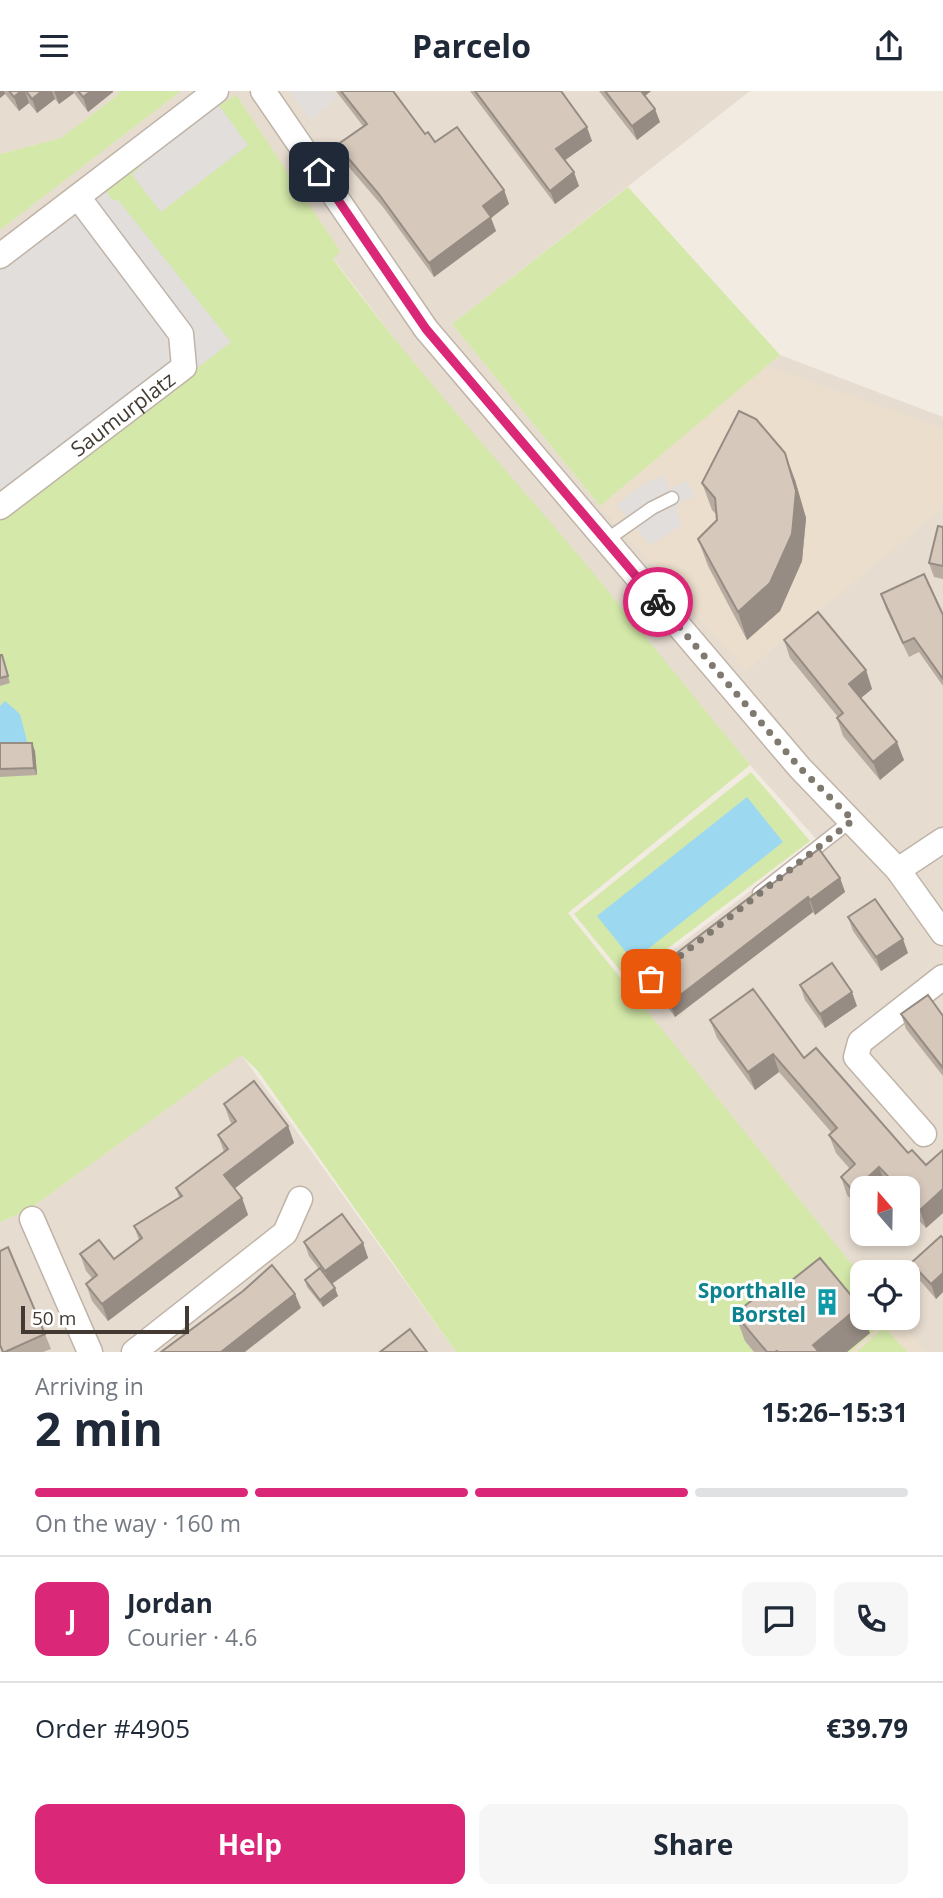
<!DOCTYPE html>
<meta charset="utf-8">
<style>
:root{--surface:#fff;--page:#f6f6f7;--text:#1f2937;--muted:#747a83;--line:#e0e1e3;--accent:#db2777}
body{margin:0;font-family:"Open Sans",sans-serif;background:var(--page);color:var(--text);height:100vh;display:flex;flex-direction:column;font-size:26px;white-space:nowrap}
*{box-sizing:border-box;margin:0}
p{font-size:23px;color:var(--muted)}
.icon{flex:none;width:38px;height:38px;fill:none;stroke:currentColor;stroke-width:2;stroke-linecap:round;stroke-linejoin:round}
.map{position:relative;height:1261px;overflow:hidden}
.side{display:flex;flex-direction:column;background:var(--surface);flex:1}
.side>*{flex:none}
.needle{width:46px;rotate:340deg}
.tools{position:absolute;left:850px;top:1085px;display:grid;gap:14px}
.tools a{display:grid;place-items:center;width:70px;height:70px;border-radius:14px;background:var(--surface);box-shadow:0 4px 10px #0003;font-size:35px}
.scale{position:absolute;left:21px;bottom:18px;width:168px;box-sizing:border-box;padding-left:7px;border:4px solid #433b33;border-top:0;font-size:19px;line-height:24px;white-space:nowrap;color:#433b33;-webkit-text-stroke:5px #fff;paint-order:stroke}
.pin{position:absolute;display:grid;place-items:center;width:60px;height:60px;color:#fff;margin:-30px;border-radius:14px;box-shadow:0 4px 10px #0006}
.courier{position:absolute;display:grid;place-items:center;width:70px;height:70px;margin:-35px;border:5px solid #db2777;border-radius:50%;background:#fff;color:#222;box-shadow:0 2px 9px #0007}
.headline em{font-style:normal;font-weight:700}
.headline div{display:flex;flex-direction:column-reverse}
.headline{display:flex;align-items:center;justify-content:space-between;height:119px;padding:0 35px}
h1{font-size:46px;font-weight:700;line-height:52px}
.bar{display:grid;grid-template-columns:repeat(4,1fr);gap:10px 7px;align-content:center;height:84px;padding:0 35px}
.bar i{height:9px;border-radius:5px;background:var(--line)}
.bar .on{background:var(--accent)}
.bar p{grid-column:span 4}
.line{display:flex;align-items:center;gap:18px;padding:0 35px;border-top:2px solid var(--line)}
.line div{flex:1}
.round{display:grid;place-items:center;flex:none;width:74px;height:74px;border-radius:14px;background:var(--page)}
.cta{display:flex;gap:14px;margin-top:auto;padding:14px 35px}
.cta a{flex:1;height:80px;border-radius:14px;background:var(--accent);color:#fff;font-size:28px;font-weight:700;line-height:80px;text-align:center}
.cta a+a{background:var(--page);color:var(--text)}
header{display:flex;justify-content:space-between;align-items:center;height:91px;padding:0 35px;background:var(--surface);font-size:32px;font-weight:700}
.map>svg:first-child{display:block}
.residential{fill:#e6dcd0;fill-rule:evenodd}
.education{fill:#ecdecc}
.green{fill:#d4e8a9}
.parking{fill:#e2dedb}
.water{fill:#9cd9f1}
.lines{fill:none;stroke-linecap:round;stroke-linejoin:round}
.service-casing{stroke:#c0b4a8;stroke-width:15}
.minor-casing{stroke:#c0b4a8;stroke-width:27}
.service{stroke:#fff;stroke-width:12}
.minor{stroke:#fff;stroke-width:24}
.wall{fill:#b8aca1}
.shaded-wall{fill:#968c83}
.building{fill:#d6c8bb;stroke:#968c83;stroke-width:2}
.done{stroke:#807970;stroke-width:7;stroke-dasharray:0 12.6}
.route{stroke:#db2777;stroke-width:9}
.labels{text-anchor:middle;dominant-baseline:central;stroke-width:6;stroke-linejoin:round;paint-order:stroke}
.street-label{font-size:21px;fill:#433b33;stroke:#fff}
.culture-label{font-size:21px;font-weight:bold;fill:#0d838f;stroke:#fff;text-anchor:end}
</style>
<header><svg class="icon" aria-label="menu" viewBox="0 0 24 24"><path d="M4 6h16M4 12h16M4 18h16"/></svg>Parcelo<svg class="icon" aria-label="share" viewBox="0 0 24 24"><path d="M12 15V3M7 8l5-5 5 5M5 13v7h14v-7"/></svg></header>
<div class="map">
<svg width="943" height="1261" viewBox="0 0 943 1261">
<rect width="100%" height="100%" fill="#f2ebe2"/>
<!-- residential -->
<g class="residential">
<path d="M0,0H117L119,3L61,47L0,63Z"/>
<path d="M181,0H750L452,233L600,415L780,264L943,326V1261H851L888,1227H908V1181H863V1187L626,895L817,749L750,674L409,267L333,167L0,429V139ZM863,1097H908V1143H863Z"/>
<path d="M241,963L456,1261H0V1131L28,1119Z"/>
</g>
<!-- education -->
<g class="education">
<path d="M767,275L939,336L943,346V417L746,580L600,415Z"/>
<path d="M888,1227H895L927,1261H851Z"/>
</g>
<!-- green -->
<g class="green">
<path d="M117,0H181L0,139V63L61,47L119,3Z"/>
<path d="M236,4L340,160L333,168C405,266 485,355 564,447C627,522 688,599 750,674L568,822L863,1187V1227H888L851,1261H456L258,980L241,964L28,1119L0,1131V429L230,251L105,100L140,72H145L161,120L247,54L204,24Z"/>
<path d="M628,96L780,264L600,415L452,233Z"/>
<path d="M751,681L810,750L627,888L574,823Z"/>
<path d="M884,1236L907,1261H857Z"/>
</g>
<!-- parking -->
<g class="parking">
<path d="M290,0H332L337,7L311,29Z"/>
<path d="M215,9L248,54L161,121L132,84L144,72L106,100L111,108L119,110L231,251L0,429V176Z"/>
<path d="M664,384L670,398L687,390L695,405L680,412L676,418L682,434L650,454L616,414L645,392Z"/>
</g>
<!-- water -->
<g class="water">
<path d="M5,610L20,623L28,654H0V615Z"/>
<path d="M747,706L783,751L633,870L597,825Z"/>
</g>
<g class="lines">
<defs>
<g id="service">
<path d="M605,450L652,417L672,407"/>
<path d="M759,802L852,729"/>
</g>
<g id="minor">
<path d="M263,0L426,238L800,677L898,779L943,842"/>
<path d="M0,165L216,0"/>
<path id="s1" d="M0,416L184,276L181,243L78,106"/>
<path d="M898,779L943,749"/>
<path d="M924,1043L856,966L860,951L943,886"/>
<path d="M32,1128L90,1261"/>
<path d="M134,1261L285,1142L300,1108"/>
</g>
</defs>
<!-- service casing -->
<use href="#service" class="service-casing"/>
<!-- minor casing -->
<use href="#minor" class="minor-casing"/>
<!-- service -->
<use href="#service" class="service"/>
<!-- minor -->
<use href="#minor" class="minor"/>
</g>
<!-- wall -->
<g class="wall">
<path d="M0,0H113V1L88,21L74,2L59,13L55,8L37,22L29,12L19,20L5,3L0,7Z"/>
<path d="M336,0H393L425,43L435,51L504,99L509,113L491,127L496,140L434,186L383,116L342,68L337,54L363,35Z"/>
<path d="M470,0H561L592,50L565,69L579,95L555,113Z"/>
<path d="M599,0H651L645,5L660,31L637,49Z"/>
<path d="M795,389L806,427L802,470L780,520L747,549L708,475L698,448L717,429V424L712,419L702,392Z"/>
<path d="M943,436V488L934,486L929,472Z"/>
<path d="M881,503L943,524V595L919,561L909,566L886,518Z"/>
<path d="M784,549L866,579L872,598L861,607L904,669L880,689L843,645L837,627L838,626L790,567Z"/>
<path d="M0,564H2L10,592L0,595Z"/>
<path d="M0,652L35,660L37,684L0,686Z"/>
<path d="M840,787L845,801L815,824L813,821L675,926L654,898L648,884L772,793Z"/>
<path d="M848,826L908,862L881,880L853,840Z"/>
<path d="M800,894L857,915L825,937L805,909Z"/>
<path d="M901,923L943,925V985L906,938Z"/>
<path d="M710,929L804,967L908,1062L926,1074L943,1059V1122L926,1137L908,1118V1097H888L886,1094L863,1097V1115L860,1118L847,1104L841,1086L850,1078L836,1062L829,1044L832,1042L779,981L755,999L717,947Z"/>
<path d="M224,1013L288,1035L294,1052L235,1097L242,1107L248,1124L108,1230L92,1210L86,1193L92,1187L86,1180L80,1163L114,1168L139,1149L134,1135L179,1106L176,1097L224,1061L218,1044L232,1033L230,1030Z"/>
<path d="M943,1147V1201L936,1208L917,1186L911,1172Z"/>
<path d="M304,1151L363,1152L368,1167L332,1193L338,1205L323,1216L307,1196L305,1189L319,1178L309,1165Z"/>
<path d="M0,1160L45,1243L51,1258L43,1261H2L0,1256Z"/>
<path d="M768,1208L870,1242L847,1261H754L745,1250L735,1223Z"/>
</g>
<!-- shaded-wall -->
<g class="shaded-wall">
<path d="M0,0H4L5,3L0,7Z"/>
<path d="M21,0H25L29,12L19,20L14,6Z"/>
<path d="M42,0H52L55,8L37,22L32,8Z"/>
<path d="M54,0H73L74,2L59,13Z"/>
<path d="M91,0H113V1L88,21L83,6Z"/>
<path d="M639,0H651L641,8Z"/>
<path d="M655,18L660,31L637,49L632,35Z"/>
<path d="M587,36L592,50L561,72L556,58Z"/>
<path d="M574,81L579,95L555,113L550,100Z"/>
<path d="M504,99L509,113L491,127L496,140L434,186L429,172L483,115Z"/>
<path d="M785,362L795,389L806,427L802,470L780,520L747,549L738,521Z"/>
<path d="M866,579L872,598L856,611L849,593Z"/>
<path d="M897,651L904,669L880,689L873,671Z"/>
<path d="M32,652L35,660L37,684L34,677Z"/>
<path d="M840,787L845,801L815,824L810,809Z"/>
<path d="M808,806L813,821L675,926L670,912Z"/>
<path d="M903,848L908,862L881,880L876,866Z"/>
<path d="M852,901L857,915L825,937L820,923Z"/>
<path d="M773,963L779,981L755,999L748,981Z"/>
<path d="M288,1035L294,1052L230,1101L224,1084Z"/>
<path d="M879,1076L886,1094L882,1097H863V1115L860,1118L853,1100Z"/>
<path d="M943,1098V1122L926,1137L920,1119Z"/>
<path d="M242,1107L248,1124L108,1230L102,1213Z"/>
<path d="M363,1152L368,1167L330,1194L325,1180Z"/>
<path d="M943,1182V1201L936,1208L931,1193Z"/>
<path d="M335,1197L338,1205L323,1216L320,1209Z"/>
<path d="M295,1203L301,1217L245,1261H221Z"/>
<path d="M860,1215L863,1222V1227H864L870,1242L847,1261H816L813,1254Z"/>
</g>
<!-- building -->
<g class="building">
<path d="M9,0H21L14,6Z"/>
<path d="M26,0H42L32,8Z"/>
<path d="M78,0H91L83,6Z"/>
<path d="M341,0H393L425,43L428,41L435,51L457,36L504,99L483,115L491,126L429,172L378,102L337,54L367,33Z"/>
<path d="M475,0H561L587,36L556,58L574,81L550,100Z"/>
<path d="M605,0H641L655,18L632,35Z"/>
<path d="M739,320L756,328L785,362L796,400L792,443L770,492L738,521L698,448L717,429L715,407L702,392Z"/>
<path d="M938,435L943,436V475L929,472Z"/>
<path d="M924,483L943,524V588L914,547L903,552L881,503Z"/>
<path d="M818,521L866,579L849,593L897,651L873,671L837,627L843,622L784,549Z"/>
<path d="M0,564H2L8,585L0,587Z"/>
<path d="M0,652H32L34,677L0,678Z"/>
<path d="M819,758L840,787L810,809L808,806L670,912L648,884L770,791L772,793Z"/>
<path d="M875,808L903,848L876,866L848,826Z"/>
<path d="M832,872L852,901L820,923L800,894Z"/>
<path d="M753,898L804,967L816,957L908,1062L912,1059L926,1074L943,1059V1098L920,1119L908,1107V1097H899L879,1076L853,1100L841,1086L855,1073L829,1044L837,1037L773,963L748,981L710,929Z"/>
<path d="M928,904L943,925V977L901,923Z"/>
<path d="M254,990L288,1035L224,1084L242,1107L102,1213L86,1193L97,1184L80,1163L99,1149L114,1168L142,1147L134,1135L182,1105L176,1097L228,1058L218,1044L236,1030L224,1013Z"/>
<path d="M342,1123L363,1152L325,1180L304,1151Z"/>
<path d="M941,1145L943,1147V1182L931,1193L911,1172Z"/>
<path d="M8,1156L45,1243L5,1261H3L0,1254V1160Z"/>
<path d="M820,1167L860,1215L813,1254L819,1261H778L777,1260L775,1261H767L735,1223L762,1201L768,1208Z"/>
<path d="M272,1174L295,1203L221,1261H161L243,1200Z"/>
<path d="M320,1177L335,1197L320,1209L305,1189Z"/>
<path d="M410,1238L427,1261H380Z"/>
</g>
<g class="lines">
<!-- done -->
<path class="done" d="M651,888L853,729L800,677L658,511"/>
<!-- route -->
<path class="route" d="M319,81L426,238L658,511"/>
</g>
<!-- icons -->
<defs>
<symbol id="building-bare" viewBox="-9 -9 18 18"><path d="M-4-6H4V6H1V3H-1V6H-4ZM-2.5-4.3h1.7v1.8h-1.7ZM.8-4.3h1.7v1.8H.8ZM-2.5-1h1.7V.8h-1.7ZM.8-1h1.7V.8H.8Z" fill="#0f9aa8" stroke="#fff" stroke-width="2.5" paint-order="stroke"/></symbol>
</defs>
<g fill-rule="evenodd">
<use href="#building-bare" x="808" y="1192" width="38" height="38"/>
</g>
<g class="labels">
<!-- street labels -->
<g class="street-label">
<text stroke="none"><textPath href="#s1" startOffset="154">Saumurplatz</textPath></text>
</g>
<!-- culture labels -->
<g class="culture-label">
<text x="806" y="1199">Sporthalle<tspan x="806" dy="24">Borstel</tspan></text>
</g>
</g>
</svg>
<div class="tools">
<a><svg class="needle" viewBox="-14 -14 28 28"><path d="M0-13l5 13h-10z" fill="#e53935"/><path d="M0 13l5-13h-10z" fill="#747a83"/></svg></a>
<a><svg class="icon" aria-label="locate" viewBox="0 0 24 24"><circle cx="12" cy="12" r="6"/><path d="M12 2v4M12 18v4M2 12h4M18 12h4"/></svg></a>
</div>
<div class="scale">50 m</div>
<div class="pin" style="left:651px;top:888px;background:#ea580c"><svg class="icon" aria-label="bag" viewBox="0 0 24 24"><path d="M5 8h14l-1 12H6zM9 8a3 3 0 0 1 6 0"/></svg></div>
<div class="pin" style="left:319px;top:81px;background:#1f2937"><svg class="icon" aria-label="home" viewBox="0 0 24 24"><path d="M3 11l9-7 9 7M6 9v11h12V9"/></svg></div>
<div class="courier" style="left:658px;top:511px"><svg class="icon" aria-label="bike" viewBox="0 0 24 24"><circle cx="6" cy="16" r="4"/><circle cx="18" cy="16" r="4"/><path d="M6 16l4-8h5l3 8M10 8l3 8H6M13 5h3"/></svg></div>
</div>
<section class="side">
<div class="headline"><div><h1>2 min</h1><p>Arriving in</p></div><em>15:26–15:31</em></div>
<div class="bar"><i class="on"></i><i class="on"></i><i class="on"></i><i></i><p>On the way · 160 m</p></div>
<div class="line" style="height:126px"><b class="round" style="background:var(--accent);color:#fff">J</b><div><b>Jordan</b><p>Courier · 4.6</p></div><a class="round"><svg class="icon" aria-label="chat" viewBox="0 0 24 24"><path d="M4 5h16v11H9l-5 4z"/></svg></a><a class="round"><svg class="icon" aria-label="phone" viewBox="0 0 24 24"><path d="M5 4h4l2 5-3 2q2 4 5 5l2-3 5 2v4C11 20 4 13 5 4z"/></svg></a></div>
<div class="line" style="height:91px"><div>Order #4905</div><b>€39.79</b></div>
<div class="cta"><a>Help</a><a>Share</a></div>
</section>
